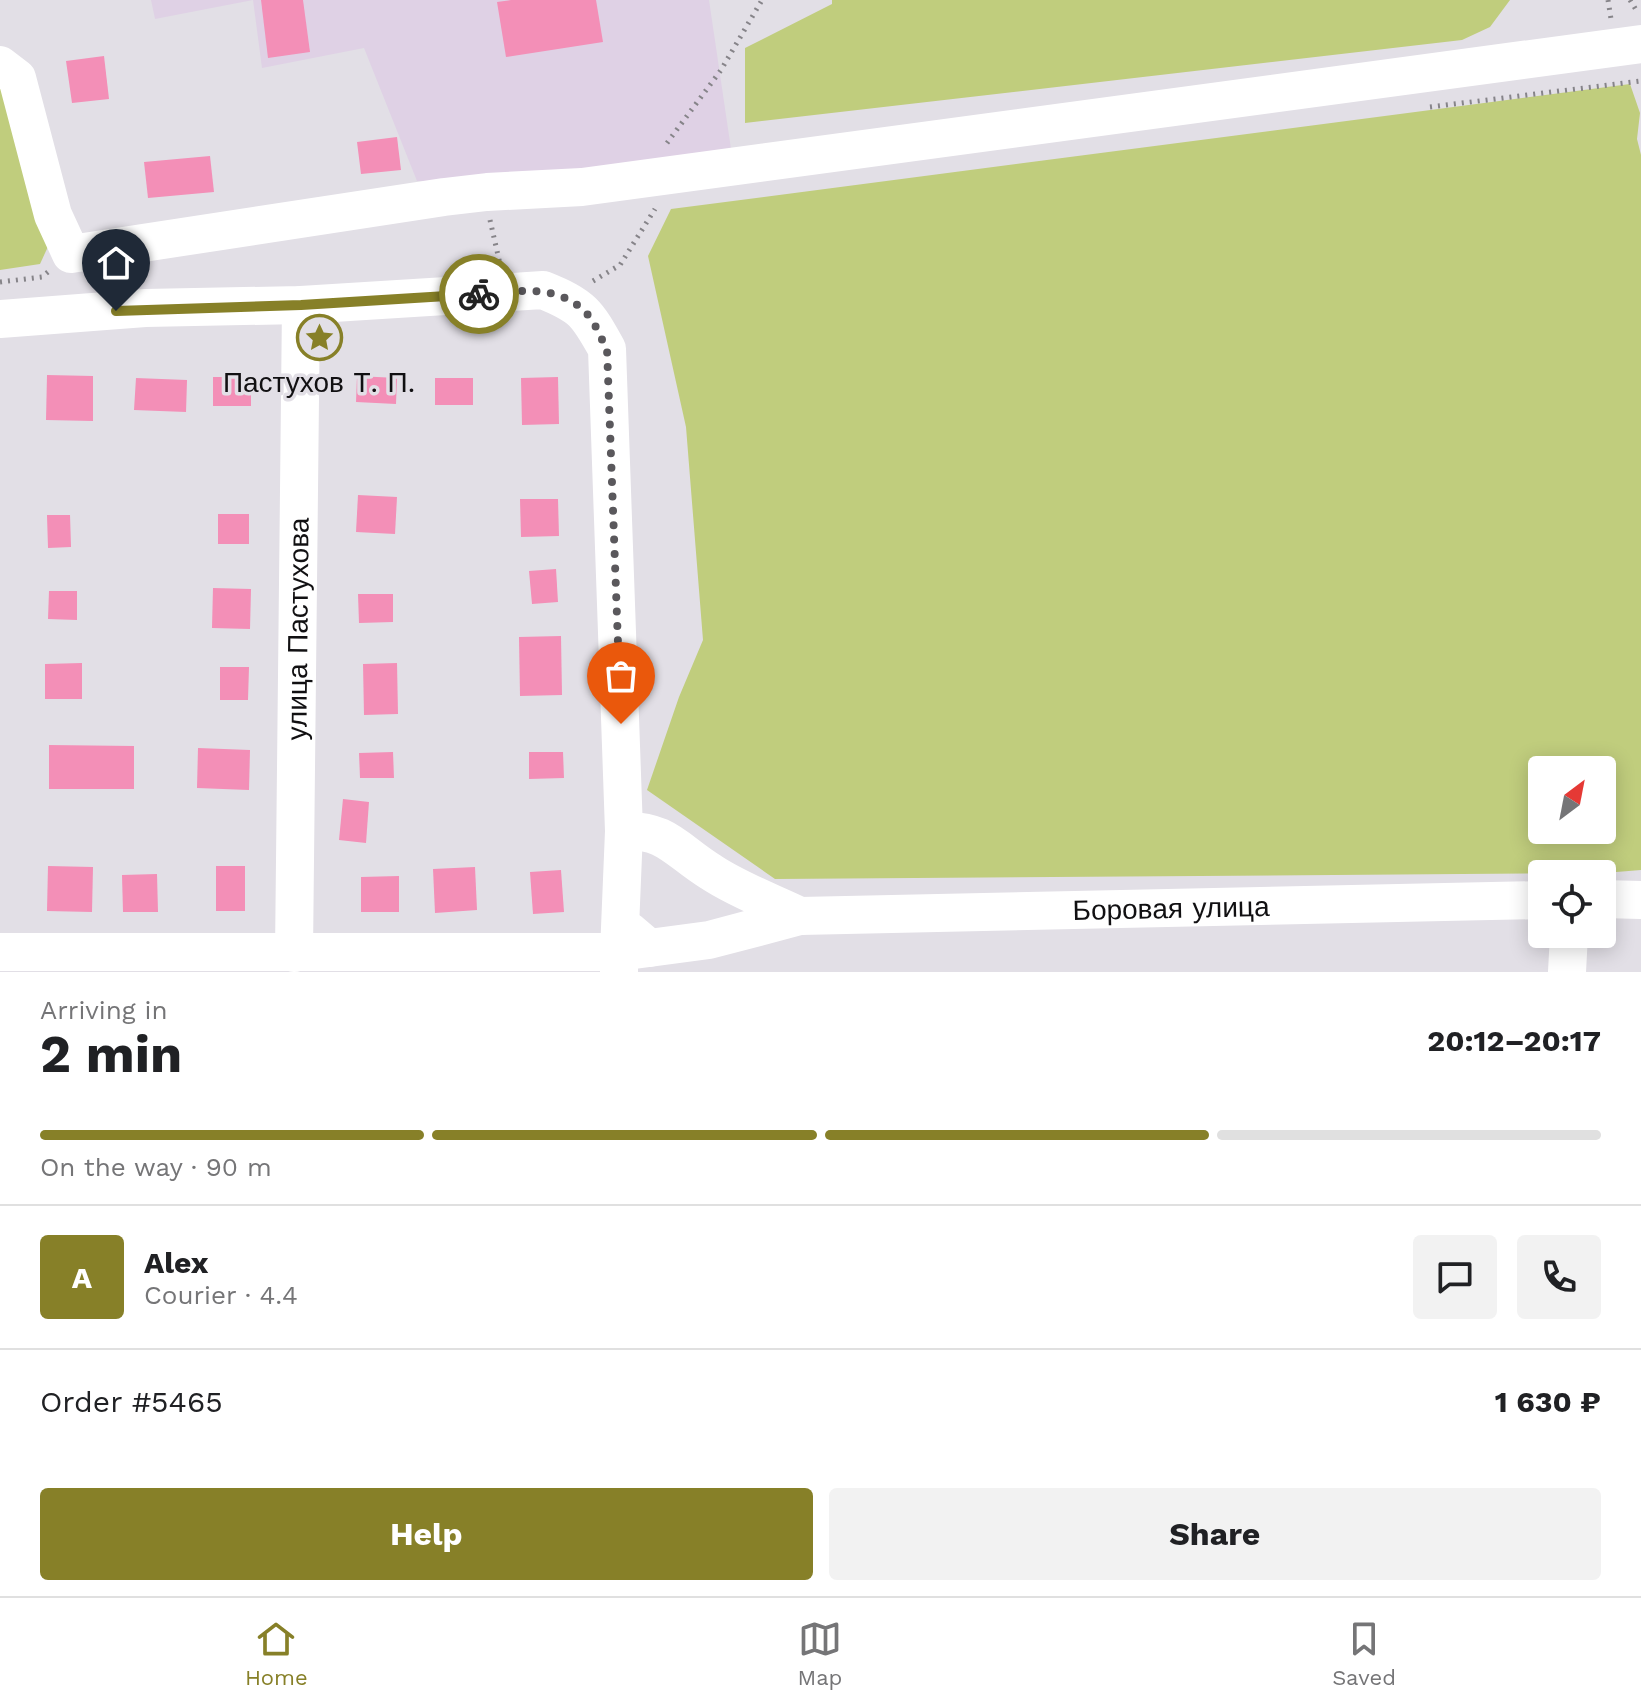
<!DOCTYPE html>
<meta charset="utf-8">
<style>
:root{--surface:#fff;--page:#f2f2f2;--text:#202124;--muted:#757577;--line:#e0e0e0;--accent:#878028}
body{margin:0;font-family:"Work Sans",sans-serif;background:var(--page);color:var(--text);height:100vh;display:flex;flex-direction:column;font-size:30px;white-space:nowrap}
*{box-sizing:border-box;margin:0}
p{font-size:26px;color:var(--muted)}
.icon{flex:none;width:44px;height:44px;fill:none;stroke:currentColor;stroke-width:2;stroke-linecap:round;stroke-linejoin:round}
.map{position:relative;height:972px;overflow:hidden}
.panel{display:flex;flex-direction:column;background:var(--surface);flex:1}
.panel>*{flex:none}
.needle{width:52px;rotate:32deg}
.tools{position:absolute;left:1528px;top:756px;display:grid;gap:16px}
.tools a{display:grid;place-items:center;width:88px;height:88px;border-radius:8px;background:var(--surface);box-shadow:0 4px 20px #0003;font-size:40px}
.pin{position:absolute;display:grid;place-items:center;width:68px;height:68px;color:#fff;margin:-82px -34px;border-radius:50% 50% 50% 0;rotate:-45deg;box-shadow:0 0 8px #0007}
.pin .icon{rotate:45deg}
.courier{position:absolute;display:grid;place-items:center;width:80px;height:80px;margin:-40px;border:6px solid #878028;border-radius:50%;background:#fff;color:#222;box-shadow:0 2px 10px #0007}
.overview em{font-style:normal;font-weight:700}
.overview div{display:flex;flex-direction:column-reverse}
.overview{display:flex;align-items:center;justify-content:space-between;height:136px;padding:0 40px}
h1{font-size:52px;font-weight:700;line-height:60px}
.bar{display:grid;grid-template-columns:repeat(4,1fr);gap:12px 8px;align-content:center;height:96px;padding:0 40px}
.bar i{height:10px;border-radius:6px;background:var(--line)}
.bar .active{background:var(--accent)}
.bar p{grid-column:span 4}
.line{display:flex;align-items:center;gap:20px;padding:0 40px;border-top:2px solid var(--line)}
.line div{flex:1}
.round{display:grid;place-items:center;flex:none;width:84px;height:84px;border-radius:8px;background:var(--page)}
.cta{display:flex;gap:16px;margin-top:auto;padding:16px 40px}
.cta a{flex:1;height:92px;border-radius:8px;background:var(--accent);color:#fff;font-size:32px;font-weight:700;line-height:92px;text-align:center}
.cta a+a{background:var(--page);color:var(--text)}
.dock{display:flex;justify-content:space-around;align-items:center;height:112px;border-top:2px solid var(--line);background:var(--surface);font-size:22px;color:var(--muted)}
.dock a{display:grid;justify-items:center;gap:4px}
.dock .active{color:var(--accent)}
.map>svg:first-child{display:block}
.industrial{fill:#dfd1e5}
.green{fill:#c0cd7d;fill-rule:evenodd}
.building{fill:#f38fb7}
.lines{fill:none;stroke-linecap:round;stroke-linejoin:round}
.path{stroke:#868489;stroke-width:5;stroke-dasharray:2 6;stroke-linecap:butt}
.minor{stroke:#fff;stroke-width:38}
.done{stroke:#5a585c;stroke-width:8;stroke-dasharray:0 14.4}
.route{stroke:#878028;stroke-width:10}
.labels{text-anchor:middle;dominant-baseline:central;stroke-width:7;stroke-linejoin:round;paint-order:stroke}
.poi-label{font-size:28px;fill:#111012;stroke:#e2dfe6}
.street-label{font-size:28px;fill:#111012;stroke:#e2dfe6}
</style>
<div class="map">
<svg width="1641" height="972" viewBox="0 0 1641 972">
<rect width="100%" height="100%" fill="#e2dfe6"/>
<!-- industrial -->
<path class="industrial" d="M151,0H709L731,149L640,179L417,181L364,48L262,68L253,0L155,19Z"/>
<!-- green -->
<g class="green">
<path d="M832,0H1510L1490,27L1462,40L745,123V48L832,4Z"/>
<path d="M0,62L51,240L40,264L0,270Z"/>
<path d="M1630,84L1640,113L1637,139L1641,155V870L1604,873L775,879L647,790L679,697L703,640L686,427L648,256L671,209ZM1602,770V830H1542V770Z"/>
</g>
<!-- building -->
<g class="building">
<path d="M261,0H303L310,52L268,58Z"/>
<path d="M511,0H596L603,42L506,57L497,2Z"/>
<path d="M104,56L109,99L72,103L66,61Z"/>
<path d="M397,137L401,170L361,174L357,142Z"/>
<path d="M210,156L214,192L148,198L144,162Z"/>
<path d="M47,375L93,376V421L46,420Z"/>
<path d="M357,376L397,378L396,404L356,402Z"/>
<rect x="213" y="377" width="38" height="29"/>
<path d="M558,377L559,424L522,425L521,378Z"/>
<path d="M136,378L187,380L186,412L134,410Z"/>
<rect x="435" y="378" width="38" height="27"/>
<path d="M358,495L397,497L395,534L356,532Z"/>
<path d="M520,499H558L559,536L521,537Z"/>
<rect x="218" y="514" width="31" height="30"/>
<path d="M47,515H70L71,547L48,548Z"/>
<path d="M556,569L558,602L532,604L529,571Z"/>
<path d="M213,588L251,589L250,629L212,628Z"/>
<path d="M49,591H77V620L48,619Z"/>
<path d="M358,594H393V622L359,623Z"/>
<path d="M561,636L562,695L520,696L519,637Z"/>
<path d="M82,663V699H45V664Z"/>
<path d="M397,663L398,714L364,715L363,664Z"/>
<path d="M220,667H249L248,700H220Z"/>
<path d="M49,745L134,746V789H49Z"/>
<path d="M198,748L250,750L249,790L197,788Z"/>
<path d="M393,752L394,778H360L359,753Z"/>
<path d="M529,752H563L564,778L529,779Z"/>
<path d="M343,799L369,802L366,843L339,840Z"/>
<path d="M48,866L93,867L92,912L47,911Z"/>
<rect x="216" y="866" width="29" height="45"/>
<path d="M475,867L477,910L435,913L433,869Z"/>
<path d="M561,870L564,912L533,914L530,872Z"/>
<path d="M157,874L158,912H123L122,875Z"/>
<path d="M399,876V912H361V877Z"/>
</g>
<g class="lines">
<!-- path -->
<g class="path">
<path d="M1608,0L1611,19"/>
<path d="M1630,0L1638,13"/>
<path d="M1430,107L1641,81"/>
<path d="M667,143L721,70L762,0"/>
<path d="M490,220L500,264"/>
<path d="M593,281L620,265L655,209"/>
<path d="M0,282L42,277L49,271"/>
</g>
<!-- minor -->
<g class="minor">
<path d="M0,65L17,78L53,215L71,254L444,197L487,192L582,187L1641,44"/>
<path d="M0,319L145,308L301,305L543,290C583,306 587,313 607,349L624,831L619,952L649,948"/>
<path d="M624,831C666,829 678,852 711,872C738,890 771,902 800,916"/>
<path d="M1602,899L1641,900"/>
<path id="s1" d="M629,931L649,948L709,940L800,916L1542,900"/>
<path d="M0,952H619V972"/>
<path id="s2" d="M294,953L301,305"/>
<path d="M1567,972L1569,934"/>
</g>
</g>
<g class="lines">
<!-- done -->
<path class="done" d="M479,294C517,292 559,282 588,315C596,324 601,339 607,349L621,724"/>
<!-- route -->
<path class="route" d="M116,311L301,305L479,294"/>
</g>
<!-- icons -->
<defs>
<symbol id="sight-ring" viewBox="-11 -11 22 22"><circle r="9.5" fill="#e2dfe6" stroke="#878028" stroke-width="1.5"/><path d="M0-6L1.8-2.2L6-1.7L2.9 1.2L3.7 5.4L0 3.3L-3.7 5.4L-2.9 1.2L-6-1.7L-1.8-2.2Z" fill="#878028"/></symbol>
</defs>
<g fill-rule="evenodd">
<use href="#sight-ring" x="294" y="312" width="51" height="51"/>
</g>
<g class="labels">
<!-- poi labels -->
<g class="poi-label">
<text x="319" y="382">Пастухов Т. П.</text>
</g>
<!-- street labels -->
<g class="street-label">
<text stroke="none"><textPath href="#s2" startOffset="324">улица Пастухова</textPath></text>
<text stroke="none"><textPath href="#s1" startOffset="552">Боровая улица</textPath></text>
</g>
</g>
</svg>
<div class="tools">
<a><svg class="needle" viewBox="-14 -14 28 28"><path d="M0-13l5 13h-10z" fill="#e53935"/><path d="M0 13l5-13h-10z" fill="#757577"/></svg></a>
<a><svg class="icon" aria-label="locate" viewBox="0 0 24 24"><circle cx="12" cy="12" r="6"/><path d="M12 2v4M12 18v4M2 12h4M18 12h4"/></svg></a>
</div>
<div class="pin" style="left:621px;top:724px;background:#ea580c"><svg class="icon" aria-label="bag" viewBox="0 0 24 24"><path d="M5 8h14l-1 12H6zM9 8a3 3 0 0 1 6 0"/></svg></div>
<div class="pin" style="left:116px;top:311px;background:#1f2937"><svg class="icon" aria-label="home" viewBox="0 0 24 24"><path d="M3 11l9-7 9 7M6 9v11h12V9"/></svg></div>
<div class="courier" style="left:479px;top:294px"><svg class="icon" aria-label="bike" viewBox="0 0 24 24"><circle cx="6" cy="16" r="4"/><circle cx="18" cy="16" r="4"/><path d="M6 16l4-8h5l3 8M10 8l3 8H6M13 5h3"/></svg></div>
</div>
<section class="panel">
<div class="overview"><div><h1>2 min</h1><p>Arriving in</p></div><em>20:12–20:17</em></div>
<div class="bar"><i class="active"></i><i class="active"></i><i class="active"></i><i></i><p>On the way · 90 m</p></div>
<div class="line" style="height:144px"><b class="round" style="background:var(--accent);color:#fff">A</b><div><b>Alex</b><p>Courier · 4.4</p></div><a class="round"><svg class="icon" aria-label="chat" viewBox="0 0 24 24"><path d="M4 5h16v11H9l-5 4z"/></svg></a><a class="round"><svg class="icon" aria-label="phone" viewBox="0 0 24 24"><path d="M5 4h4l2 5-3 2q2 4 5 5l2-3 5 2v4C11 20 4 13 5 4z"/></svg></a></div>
<div class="line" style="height:104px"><div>Order #5465</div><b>1 630 ₽</b></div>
<div class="cta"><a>Help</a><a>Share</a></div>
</section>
<nav class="dock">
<a class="active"><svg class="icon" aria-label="home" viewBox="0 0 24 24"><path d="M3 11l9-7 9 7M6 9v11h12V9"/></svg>Home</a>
<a><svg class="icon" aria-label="map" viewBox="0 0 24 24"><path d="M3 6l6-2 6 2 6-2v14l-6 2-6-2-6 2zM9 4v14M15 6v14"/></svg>Map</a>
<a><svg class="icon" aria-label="saved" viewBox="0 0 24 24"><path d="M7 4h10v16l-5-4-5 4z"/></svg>Saved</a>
</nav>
